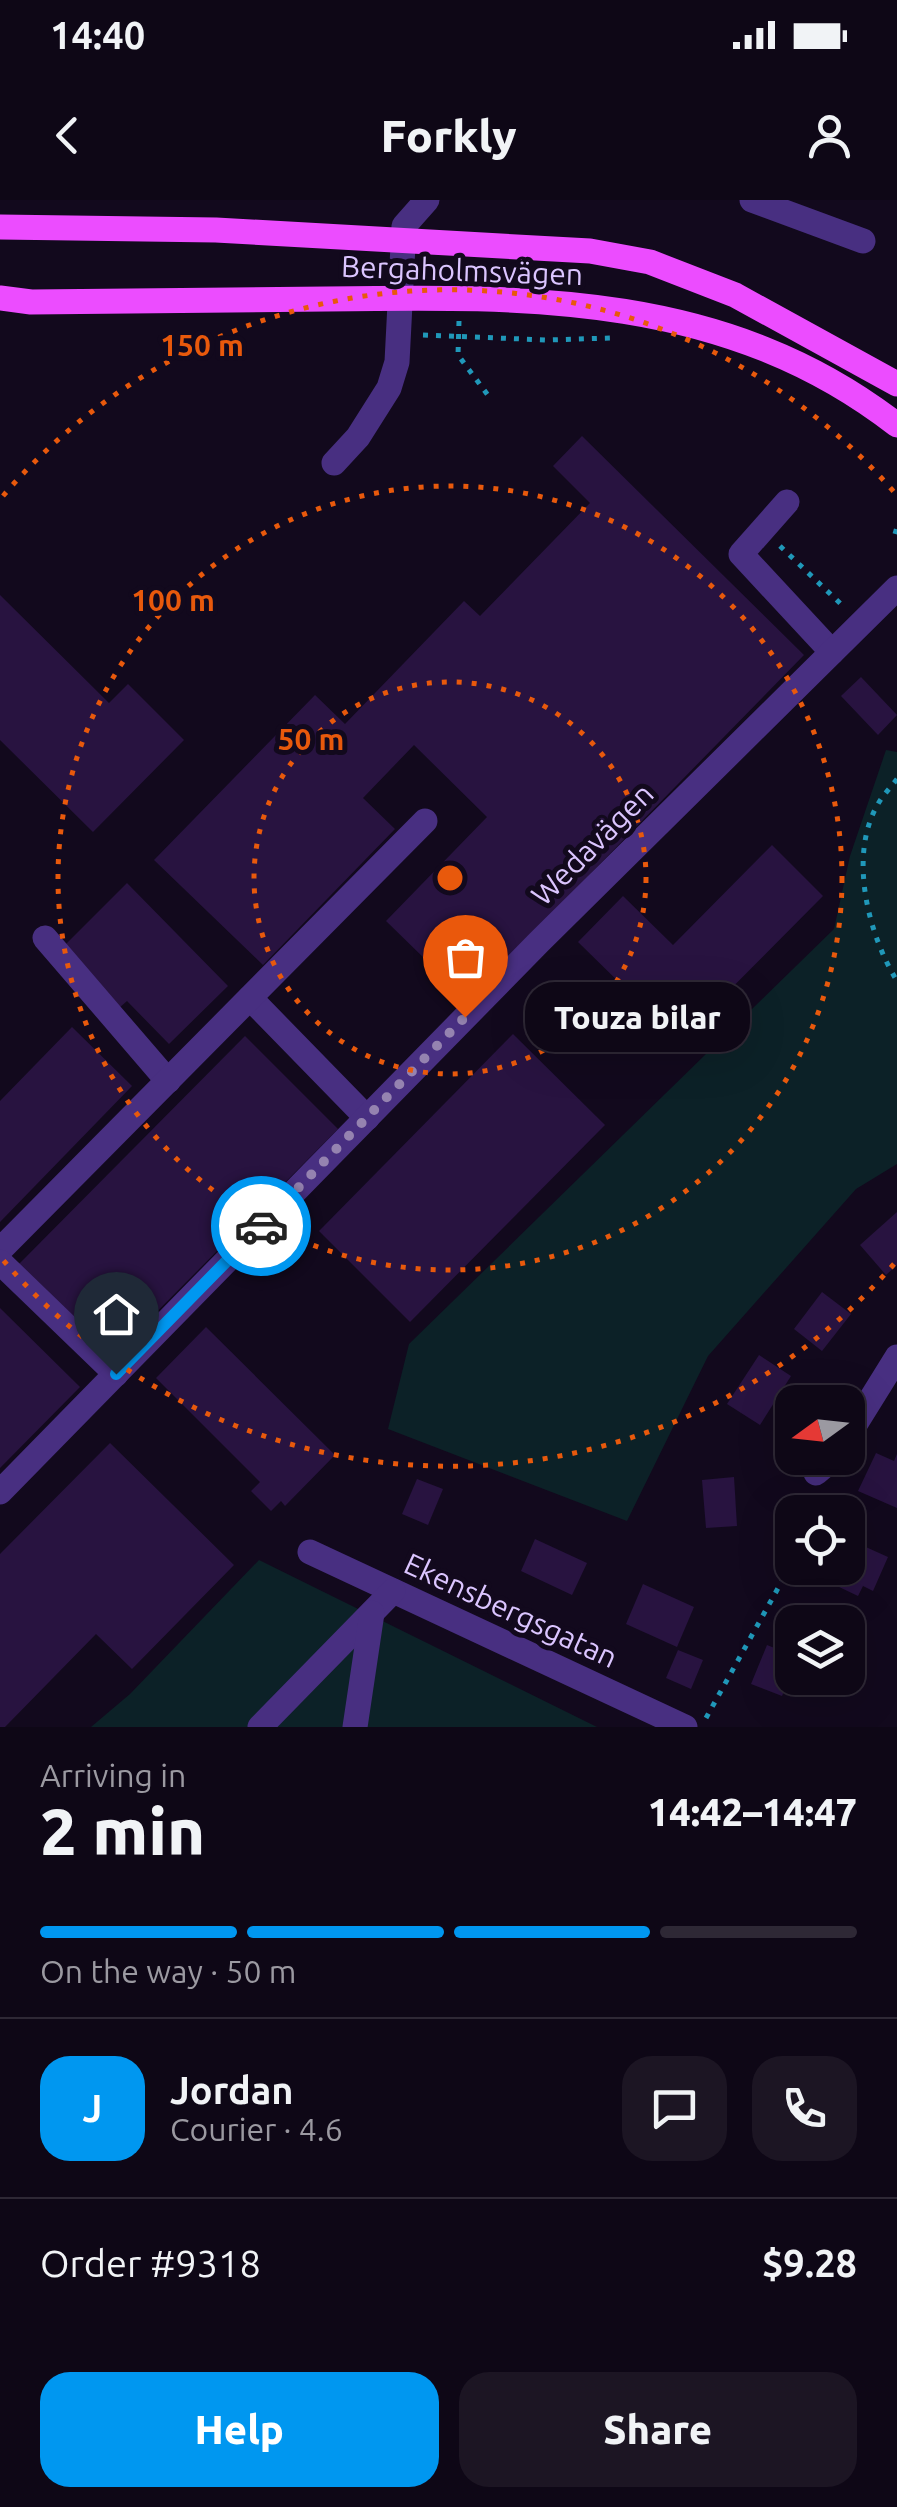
<!DOCTYPE html>
<meta charset="utf-8">
<style>
:root{--surface:#0e0716;--page:#1c1523;--text:#f1f3f6;--muted:#9b99a1;--line:#2e2835;--accent:#0097f0}
body{margin:0;font-family:Ubuntu,sans-serif;background:var(--page);color:var(--text);height:100vh;display:flex;flex-direction:column;font-size:38px;white-space:nowrap}
*{box-sizing:border-box;margin:0}
p{font-size:32px;color:var(--muted)}
.icon{flex:none;width:55px;height:55px;fill:none;stroke:currentColor;stroke-width:2;stroke-linecap:round;stroke-linejoin:round}
.map{position:relative;height:1527px;overflow:hidden}
.sheet{display:flex;flex-direction:column;background:var(--surface);flex:1}
.sheet>*{flex:none}
.needle{width:65px;rotate:255deg}
.fabs{position:absolute;left:775px;top:1185px;display:grid;gap:20px}
.fabs a{display:grid;place-items:center;width:90px;height:90px;border-radius:20px;background:var(--surface);box-shadow:0 10px 40px #0002,0 0 0 2px var(--line);font-size:50px}
.pin{position:absolute;display:grid;place-items:center;width:85px;height:85px;color:#fff;margin:-102px -42px;border-radius:50% 50% 50% 0;rotate:-45deg;box-shadow:0 0 10px #0007}
.pin .icon{rotate:45deg}
.courier{position:absolute;display:grid;place-items:center;width:100px;height:100px;margin:-50px;border:8px solid #0097f0;border-radius:50%;background:#fff;color:#222;box-shadow:0 2px 12px #0007}
.bubble{position:absolute;height:70px;border-radius:30px;background:var(--surface);box-shadow:0 10px 40px #0002,0 0 0 2px var(--line);font-size:32px;font-weight:800;line-height:70px;text-align:center}
.summary em{font-style:normal;font-weight:800}
.summary div{display:flex;flex-direction:column-reverse}
.summary{display:flex;align-items:center;justify-content:space-between;height:170px;padding:0 40px}
h1{font-size:65px;font-weight:800;line-height:75px}
.bar{display:grid;grid-template-columns:repeat(4,1fr);gap:15px 10px;align-content:center;height:120px;padding:0 40px}
.bar i{height:12px;border-radius:8px;background:var(--line)}
.bar .active{background:var(--accent)}
.bar p{grid-column:span 4}
.line{display:flex;align-items:center;gap:25px;padding:0 40px;border-top:2px solid var(--line)}
.line div{flex:1}
.round{display:grid;place-items:center;flex:none;width:105px;height:105px;border-radius:30px;background:var(--page)}
.action{display:flex;gap:20px;margin-top:auto;padding:20px 40px}
.action a{flex:1;height:115px;border-radius:30px;background:var(--accent);color:#fff;font-size:40px;font-weight:800;line-height:115px;text-align:center}
.action a+a{background:var(--page);color:var(--text)}
.status{display:flex;justify-content:space-between;align-items:center;height:70px;padding:0 50px;background:var(--surface);direction:ltr}
.status svg{height:28px;fill:currentColor}
header{display:flex;justify-content:space-between;align-items:center;height:130px;padding:0 40px;background:var(--surface);font-size:45px;font-weight:800}
.map>svg:first-child{display:block}
.green{fill:#0c2127}
.building{fill:#281340}
.lines{fill:none;stroke-linecap:round;stroke-linejoin:round}
.path{stroke:#2098b9;stroke-width:5;stroke-dasharray:5 8;stroke-linecap:butt}
.minor{stroke:#482f81;stroke-width:25}
.major{stroke:#ec4cff;stroke-width:25}
.done{stroke:#9583b0;stroke-width:10;stroke-dasharray:0 18}
.route{stroke:#0097f0;stroke-width:12}
.ring{fill:none;stroke:#e8590c;stroke-width:5;stroke-dasharray:5 10}
.labels{text-anchor:middle;dominant-baseline:central;stroke-width:10;stroke-linejoin:round;paint-order:stroke}
.street-label{font-size:30px;fill:#dbc5ff;stroke:#12091d}
.centre{fill:#e8590c;stroke:#12091d;stroke-width:5}
.ring-label{font-size:30px;text-anchor:middle;font-weight:bold;fill:#e8590c;stroke:#12091d;stroke-width:10;stroke-linejoin:round;paint-order:stroke}
</style>
<div class="status"><b>14:40</b><svg viewBox="0 0 49 12"><path d="M0 12V9h3v3zM5 12V6h3v6zM10 12V3h3v9zM15 12V0h3v12zM26 1h20v11H26zM47 4h2v5h-2z"/></svg></div>
<header><svg class="icon" aria-label="back" viewBox="0 0 24 24"><path d="M15 5l-7 7 7 7"/></svg>Forkly<svg class="icon" aria-label="person" viewBox="0 0 24 24"><circle cx="12" cy="8" r="4"/><path d="M4 21q1-7 8-7t8 7"/></svg></header>
<div class="map">
<svg width="897" height="1527" viewBox="0 0 897 1527">
<rect width="100%" height="100%" fill="#12091d"/>
<!-- green -->
<g class="green">
<path d="M886,550L897,552V964L856,989L708,1156L627,1321L388,1229L409,1144L834,729L850,656Z"/>
<path d="M259,1360L597,1527H91L130,1494Z"/>
</g>
<!-- building -->
<g class="building">
<path d="M582,236L804,455L467,800L386,721L487,617L414,545L363,598L395,629L263,765L154,660L315,495L345,524L464,401L480,416L590,303L553,266Z"/>
<path d="M0,395L109,503L128,484L184,540L93,632L0,540Z"/>
<path d="M861,477L897,515L878,535L841,496Z"/>
<path d="M772,645L823,696L679,841L578,742L623,696L673,745Z"/>
<path d="M127,683L228,786L169,844L127,801L119,808L61,749Z"/>
<path d="M72,827L132,886L0,1022V901Z"/>
<path d="M513,834L605,925L410,1122L319,1031Z"/>
<path d="M245,836L338,929L109,1160L16,1067Z"/>
<path d="M897,1012V1065L886,1075L860,1045Z"/>
<path d="M822,1092L851,1114L822,1151L794,1129Z"/>
<path d="M0,1108L80,1187L0,1268Z"/>
<path d="M206,1127L335,1255L285,1306L281,1301L271,1311L251,1291L260,1282L156,1178Z"/>
<path d="M759,1155L791,1176L760,1225L727,1204Z"/>
<path d="M110,1243L234,1365L132,1469L96,1434L5,1527H0V1354Z"/>
<path d="M876,1253L894,1261L897,1254V1308L858,1291Z"/>
<path d="M734,1277L737,1326L706,1328L702,1280Z"/>
<path d="M417,1279L443,1289L428,1325L402,1314Z"/>
<path d="M535,1339L587,1363L572,1395L521,1371Z"/>
<path d="M848,1339L888,1357L873,1391L863,1386L858,1396L837,1386L840,1377L827,1371L828,1368H848Z"/>
<path d="M643,1384L694,1407L677,1447L626,1424Z"/>
<path d="M767,1445L792,1455V1478H801L794,1493L785,1489L782,1496L751,1484Z"/>
<path d="M678,1450L703,1460L691,1489L666,1478Z"/>
</g>
<g class="lines">
<!-- path -->
<g class="path">
<path d="M459,121L458,155L490,198"/>
<path d="M423,135L547,140L612,138"/>
<path d="M895,334L897,327"/>
<path d="M780,346L844,407"/>
<path d="M897,579C891,587 883,595 878,604C848,655 868,734 897,781"/>
<path d="M810,1312L812,1296"/>
<path d="M706,1518L792,1363"/>
</g>
<!-- minor -->
<g class="minor">
<path d="M752,0L863,41"/>
<path d="M334,263L358,237L389,188L397,162L404,26L427,0"/>
<path d="M787,302L741,354L832,452"/>
<path d="M45,738L168,881"/>
<path d="M250,798L367,918"/>
<path d="M0,1050L425,621"/>
<path d="M0,1062L116,1174"/>
<path d="M848,1236L897,1157"/>
<path d="M816,1273L834,1258"/>
<path d="M0,1292L539,742L897,388"/>
<path d="M310,1352L685,1527"/>
<path d="M260,1527L393,1391"/>
<path d="M355,1527L372,1413"/>
</g>
<!-- major -->
<g class="major">
<path d="M0,27L216,30L590,51L650,62L735,95L897,184"/>
<path d="M0,98L31,102C130,101 228,100 326,99C530,96 727,93 897,225"/>
</g>
</g>
<g class="lines">
<!-- done -->
<path class="done" d="M261,1026L465,817"/>
<!-- route -->
<path class="route" d="M116,1174L261,1026"/>
</g>
<!-- distance rings -->
<g class="ring">
<circle cx="450" cy="678" r="196"/>
<circle cx="450" cy="678" r="392"/>
<path d="M894 1064A588 588 0 0 1 3 1060M3 296A588 588 0 0 1 894 292"/>
</g>
<g class="labels">
<!-- street labels -->
<g class="street-label">
<text transform="translate(462 70) rotate(2)">Bergaholmsvägen</text>
<text transform="translate(592 644) rotate(-45)">Wedavägen</text>
<text transform="translate(511 1410) rotate(25)">Ekensbergsgatan</text>
</g>
</g>
<circle cx="450" cy="678" r="15" class="centre"/>
<g class="ring-label">
<text x="202" y="156">150 m</text>
<text x="173" y="411">100 m</text>
<text x="311" y="550">50 m</text>
</g>
</svg>
<div class="fabs">
<a><svg class="needle" viewBox="-14 -14 28 28"><path d="M0-13l5 13h-10z" fill="#e53935"/><path d="M0 13l5-13h-10z" fill="#9b99a1"/></svg></a>
<a><svg class="icon" aria-label="locate" viewBox="0 0 24 24"><circle cx="12" cy="12" r="6"/><path d="M12 2v4M12 18v4M2 12h4M18 12h4"/></svg></a>
<a><svg class="icon" aria-label="layers" viewBox="0 0 24 24"><path d="M12 4l9 5-9 5-9-5zM3 14l9 5 9-5"/></svg></a>
</div>
<div class="pin" style="left:465px;top:817px;background:#ea580c"><svg class="icon" aria-label="bag" viewBox="0 0 24 24"><path d="M5 8h14l-1 12H6zM9 8a3 3 0 0 1 6 0"/></svg></div>
<div class="pin" style="left:116px;top:1174px;background:#1f2937"><svg class="icon" aria-label="home" viewBox="0 0 24 24"><path d="M3 11l9-7 9 7M6 9v11h12V9"/></svg></div>
<div class="courier" style="left:261px;top:1026px"><svg class="icon" aria-label="car" viewBox="0 0 24 24"><path d="M5 17H2v-5l4-1 3-4h7l3 4 3 1v5h-3M9 17h6M6 11h13"/><circle cx="7" cy="17" r="2"/><circle cx="17" cy="17" r="2"/></svg></div>
<div class="bubble" style="left:525px;top:782px;width:225px">Touza bilar</div>
</div>
<section class="sheet">
<div class="summary"><div><h1>2 min</h1><p>Arriving in</p></div><em>14:42–14:47</em></div>
<div class="bar"><i class="active"></i><i class="active"></i><i class="active"></i><i></i><p>On the way · 50 m</p></div>
<div class="line" style="height:180px"><b class="round" style="background:var(--accent);color:#fff">J</b><div><b>Jordan</b><p>Courier · 4.6</p></div><a class="round"><svg class="icon" aria-label="chat" viewBox="0 0 24 24"><path d="M4 5h16v11H9l-5 4z"/></svg></a><a class="round"><svg class="icon" aria-label="phone" viewBox="0 0 24 24"><path d="M5 4h4l2 5-3 2q2 4 5 5l2-3 5 2v4C11 20 4 13 5 4z"/></svg></a></div>
<div class="line" style="height:130px"><div>Order #9318</div><b>$9.28</b></div>
<div class="action"><a>Help</a><a>Share</a></div>
</section>
